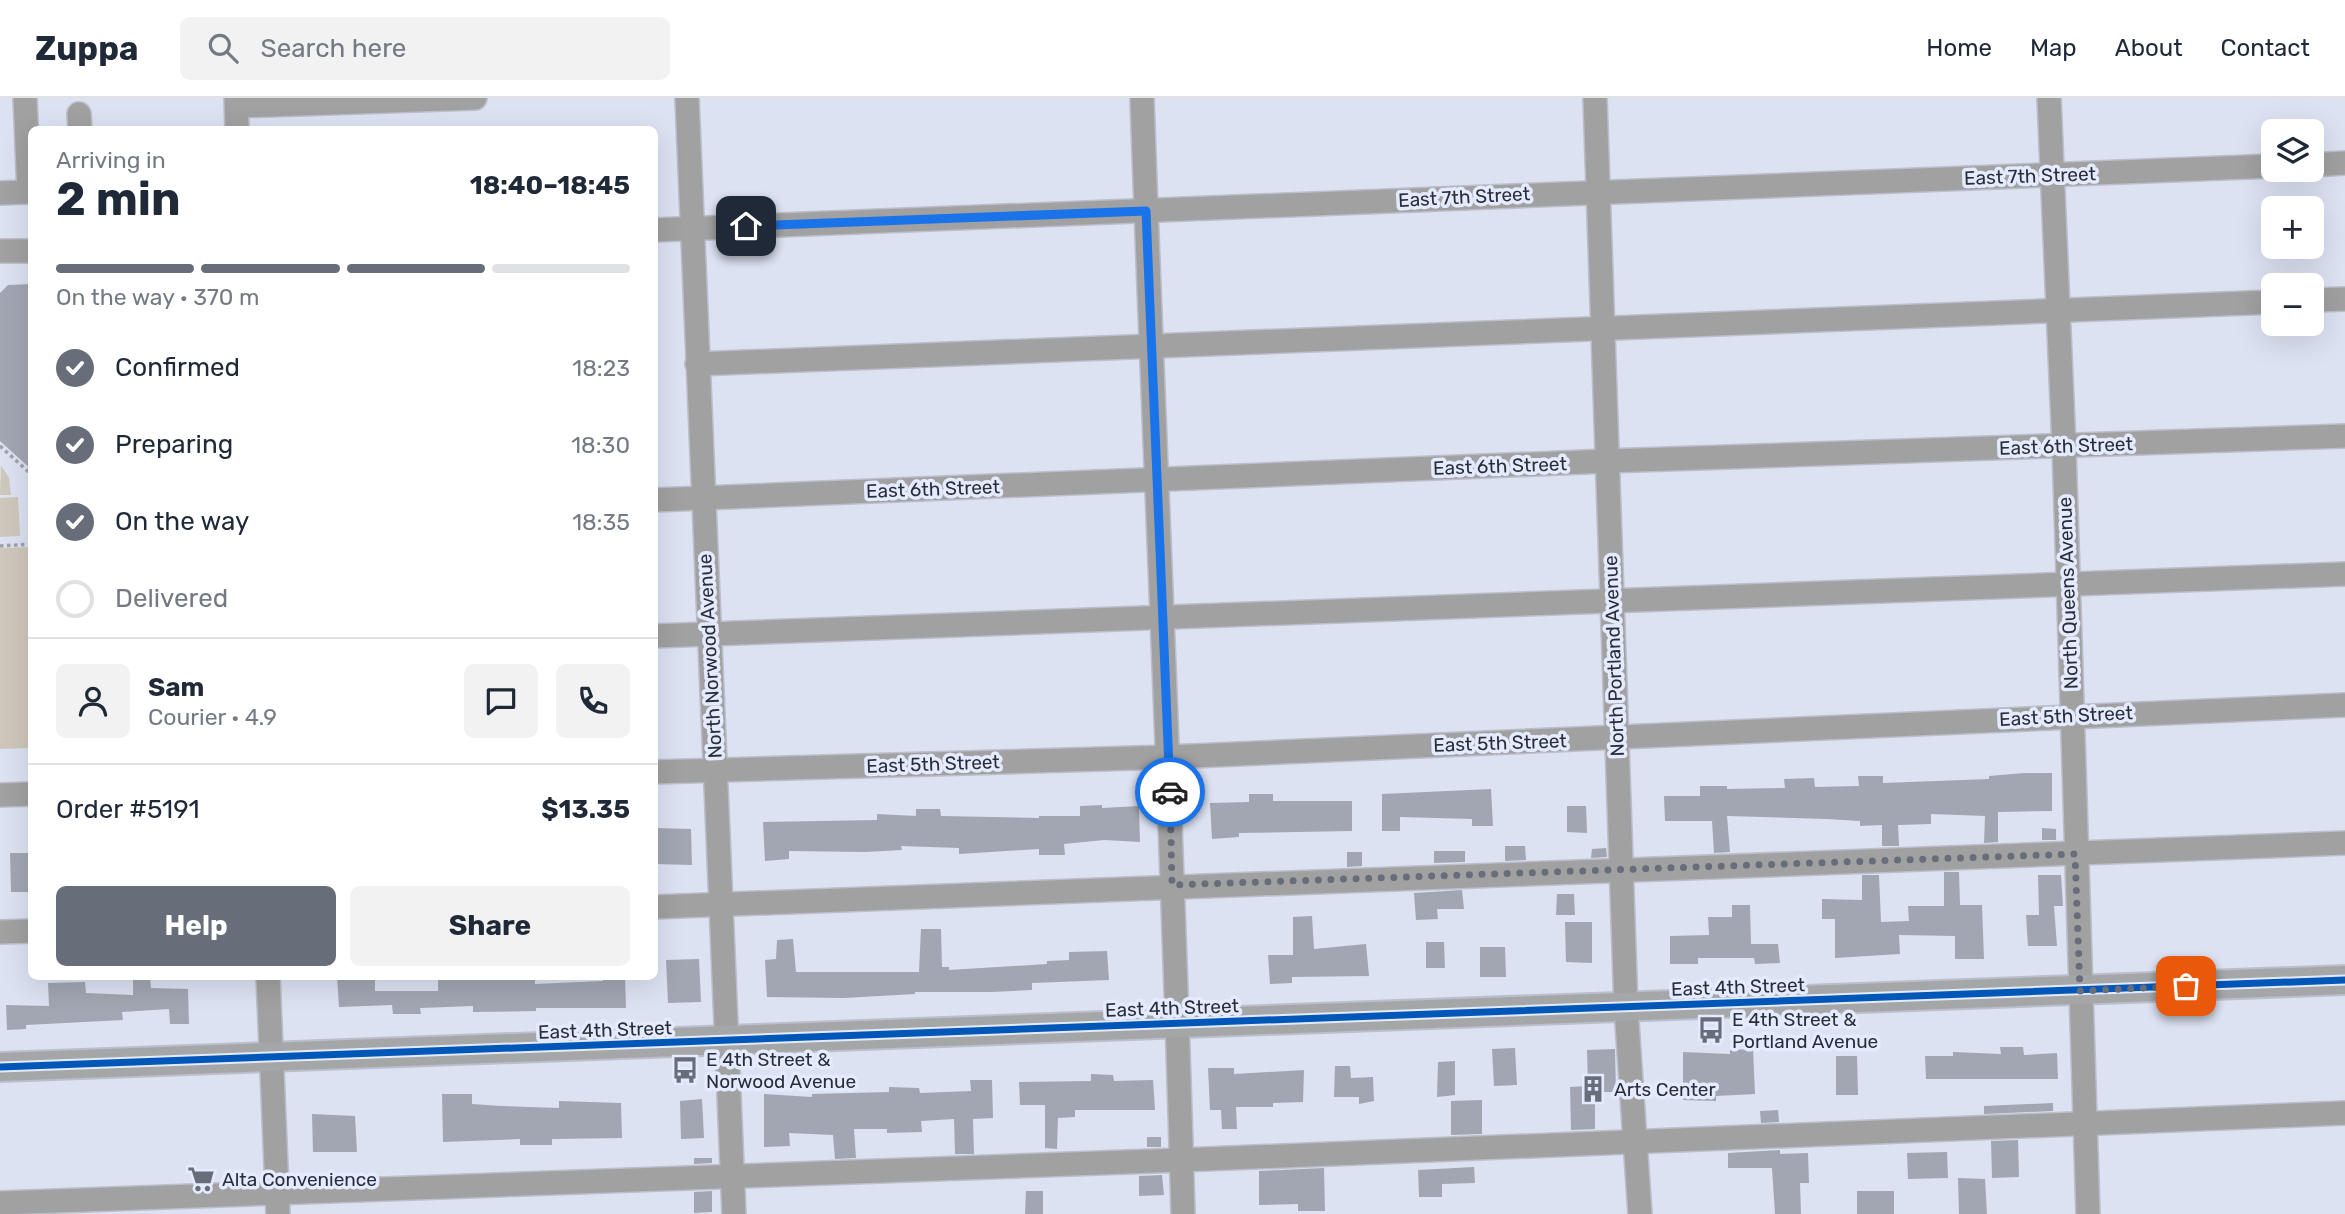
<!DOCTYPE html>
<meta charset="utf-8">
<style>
:root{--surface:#fff;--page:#f2f2f3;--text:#1f2937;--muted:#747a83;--line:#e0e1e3;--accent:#686d7a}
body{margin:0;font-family:Rubik,sans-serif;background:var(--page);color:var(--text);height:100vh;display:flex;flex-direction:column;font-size:26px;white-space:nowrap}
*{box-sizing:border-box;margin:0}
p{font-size:23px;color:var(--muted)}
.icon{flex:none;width:38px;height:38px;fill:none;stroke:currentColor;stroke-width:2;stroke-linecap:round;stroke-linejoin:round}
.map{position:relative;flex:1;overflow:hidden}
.details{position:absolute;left:28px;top:28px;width:630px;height:854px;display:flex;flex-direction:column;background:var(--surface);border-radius:10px;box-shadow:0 7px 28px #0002}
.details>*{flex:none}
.buttons{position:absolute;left:2261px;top:21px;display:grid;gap:14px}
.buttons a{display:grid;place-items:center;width:63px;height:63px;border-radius:10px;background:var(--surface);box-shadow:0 7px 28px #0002;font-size:35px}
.pin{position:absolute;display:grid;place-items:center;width:60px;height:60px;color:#fff;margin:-30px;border-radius:14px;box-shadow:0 4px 10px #0006}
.courier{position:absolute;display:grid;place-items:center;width:70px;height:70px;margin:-35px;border:5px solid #1a73e8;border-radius:50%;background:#fff;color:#222;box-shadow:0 2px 9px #0007}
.head em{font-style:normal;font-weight:700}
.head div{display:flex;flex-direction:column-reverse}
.head{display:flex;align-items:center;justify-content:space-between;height:119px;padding:0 28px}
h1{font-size:46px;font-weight:700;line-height:52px}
.bar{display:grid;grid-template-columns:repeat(4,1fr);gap:10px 7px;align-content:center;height:84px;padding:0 28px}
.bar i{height:9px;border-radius:5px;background:var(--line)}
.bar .current{background:var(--accent)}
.bar p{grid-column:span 4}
.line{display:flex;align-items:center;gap:18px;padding:0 28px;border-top:2px solid var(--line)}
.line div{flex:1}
.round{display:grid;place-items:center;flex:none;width:74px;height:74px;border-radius:10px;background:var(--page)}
ol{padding:0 28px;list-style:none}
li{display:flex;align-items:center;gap:21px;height:77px}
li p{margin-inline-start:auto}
li .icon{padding:7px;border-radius:50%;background:var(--accent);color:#fff;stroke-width:4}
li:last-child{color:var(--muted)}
li i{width:38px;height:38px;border:4px solid var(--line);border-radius:50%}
.action{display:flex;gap:14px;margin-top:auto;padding:14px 28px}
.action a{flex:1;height:80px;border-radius:10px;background:var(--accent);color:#fff;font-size:28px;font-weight:700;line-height:80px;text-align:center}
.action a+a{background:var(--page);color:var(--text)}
header{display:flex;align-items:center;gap:42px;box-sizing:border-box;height:98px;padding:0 35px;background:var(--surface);border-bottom:2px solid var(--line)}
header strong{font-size:33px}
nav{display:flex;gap:38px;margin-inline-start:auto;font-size:24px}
.search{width:490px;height:63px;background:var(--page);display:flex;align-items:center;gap:18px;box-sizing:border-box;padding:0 24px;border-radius:10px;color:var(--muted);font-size:26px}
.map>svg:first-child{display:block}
.green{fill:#cec7bb}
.building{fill:#a1a6b2}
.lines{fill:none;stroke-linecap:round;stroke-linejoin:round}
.minor-casing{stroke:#babfcb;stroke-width:26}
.major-casing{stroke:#babfcb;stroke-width:32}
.path{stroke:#a0a1a4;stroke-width:3.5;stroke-dasharray:3.5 3.5;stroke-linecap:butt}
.minor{stroke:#a2a1a2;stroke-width:23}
.major{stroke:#a5a6a8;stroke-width:28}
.cycleway-casing{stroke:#e4ebfe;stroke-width:11}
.cycleway{stroke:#0057b8;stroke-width:7}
.done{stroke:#686d7a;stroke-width:7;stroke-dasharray:0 12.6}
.route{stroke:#1a73e8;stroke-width:9}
.labels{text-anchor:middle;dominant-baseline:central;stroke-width:7;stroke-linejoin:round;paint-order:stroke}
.street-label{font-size:19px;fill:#292e39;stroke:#e4ebfe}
.poi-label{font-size:19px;fill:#292e39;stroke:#e4ebfe;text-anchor:start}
</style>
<header>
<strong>Zuppa</strong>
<div class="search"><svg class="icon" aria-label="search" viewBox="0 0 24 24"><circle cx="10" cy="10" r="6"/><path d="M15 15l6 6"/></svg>Search here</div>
<nav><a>Home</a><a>Map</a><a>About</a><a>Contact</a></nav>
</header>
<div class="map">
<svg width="2345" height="1116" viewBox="0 0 2345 1116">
<rect width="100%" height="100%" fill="#dce2f2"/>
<!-- green -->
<g class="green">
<path d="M1,367L9,380L11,397H0Z"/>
<path d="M18,399L20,438L0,439V400Z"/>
<path d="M31,449V650L0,651V450Z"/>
</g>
<!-- building -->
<g class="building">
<path d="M32,186V372L0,343V195L8,187Z"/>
<path d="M2024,675H2052V713L1998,714V744L1984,745L1985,718L1931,716V726L1898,727L1899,748H1882V727L1860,728V723L1826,721L1727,718L1730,754L1714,755L1712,723H1665L1664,698H1700V688H1727V691L1785,690L1784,681L1814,680L1815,689L1859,688L1858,678H1883V685L1989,681V678Z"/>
<path d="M1491,691L1493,728H1472V721L1400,719V733H1382V696Z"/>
<path d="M1249,696H1273V703H1352V733L1239,735V739L1212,741L1210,705L1249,704Z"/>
<path d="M1102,707V710L1139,708L1140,744L1104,742L1064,746L1065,757H1039V751L959,756V750L901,748L902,752L865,754L789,753V761L765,763L763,724L877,722V716L916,718V711H940L941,718L1039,720V718H1080V708Z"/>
<path d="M1567,708H1586L1587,735L1567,734Z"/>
<path d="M654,730L691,731L692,767L654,766Z"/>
<path d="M2042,730L2056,731V742H2042Z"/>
<path d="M1505,748H1525L1526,762L1505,763Z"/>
<path d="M1606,750L1607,759L1591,760L1592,751Z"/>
<path d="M1434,753H1465V764L1434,765Z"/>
<path d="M1347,754H1362V768L1347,769Z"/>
<path d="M10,755H29L31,794H11Z"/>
<path d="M1944,774H1959L1960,807H1982L1984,861H1955V838L1899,837L1900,856L1835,860V821H1822V801L1862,802V777H1879L1881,824L1909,823L1908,808H1944Z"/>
<path d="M2038,777H2061L2063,808H2054L2057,848H2028L2026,817H2039Z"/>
<path d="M1462,792L1464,811H1437L1438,821L1416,822L1414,795Z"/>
<path d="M1557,796H1574L1575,817H1556Z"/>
<path d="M1732,807H1750L1751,846H1778L1780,865L1755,866L1754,860H1698V866H1670V838L1709,837L1708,819H1732Z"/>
<path d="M1312,818L1314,851L1366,846L1369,878L1292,879V885L1270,886L1268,857H1293V819Z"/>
<path d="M1565,824H1592V865L1566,864Z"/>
<path d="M921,831H941L942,869H949V872L1047,866V863L1069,862V854L1107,853L1109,882L1032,885V892L992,894H915V896L844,900L767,899L765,862L776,861L777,842L793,841L796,874H919Z"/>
<path d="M1426,844H1444L1445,870H1426Z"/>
<path d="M1480,849H1505L1506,879H1480Z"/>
<path d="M699,861L701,904L668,905L666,862Z"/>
<path d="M133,878H150L151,890L188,891L189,926H170L169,911L122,914L123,922L26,927V931L7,932L6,907L49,908L48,885L85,884L86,895L133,897Z"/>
<path d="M337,878H375V893H438V878H535V886L603,883V878H625L626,910H536V913L473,914V908L420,910L421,916H393L392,907L339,909Z"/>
<path d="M2000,949H2023L2024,957L2057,955L2058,981H1926L1925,958H1953V954L2001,956Z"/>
<path d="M1515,950L1517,987L1494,988L1492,951Z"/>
<path d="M1615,951L1616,994H1595V1031L1571,1032L1570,989L1588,988L1587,952Z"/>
<path d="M1753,951L1755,996L1716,998V1003L1683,1002V954L1730,956V952Z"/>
<path d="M1836,958H1857L1858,997H1836Z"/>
<path d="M1455,963V997L1437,999L1438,964Z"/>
<path d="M1335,968H1350L1351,980L1373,979L1374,1003L1359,1006V999H1334Z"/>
<path d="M1208,970H1234V976L1304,972L1303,1004L1273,1005V1009H1236L1237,1031H1222L1221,1012H1210Z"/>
<path d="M1091,976L1113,977L1114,983L1153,982L1155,1012H1075V1019L1058,1020L1057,1051L1045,1050V1007H1020L1019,984L1091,983Z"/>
<path d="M970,982H992L993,1020L973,1021L974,1056H955L954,1021L921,1023L922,1034L887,1035V1031H854L856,1060L835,1061L833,1037L789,1035L790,1048L764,1049V996L812,999V996L889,994V989L919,990L920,995L971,993Z"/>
<path d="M442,996H472V1006L501,1008L559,1010V1003L621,1005L622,1040L552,1041V1047H520V1041L443,1044Z"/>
<path d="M702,1001L704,1040L681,1041L680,1003Z"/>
<path d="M1482,1002V1036L1451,1037V1003Z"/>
<path d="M2053,1005V1013L1984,1016V1008Z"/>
<path d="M1778,1012L1779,1024L1761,1025L1760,1013Z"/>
<path d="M312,1016L355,1018L357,1054H313Z"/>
<rect x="1147" y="1039" width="14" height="10"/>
<path d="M2018,1042L2019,1079L1992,1080L1991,1043Z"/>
<path d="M1780,1052V1056L1808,1055L1809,1085H1800L1801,1116H1775L1772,1070H1728V1055Z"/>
<path d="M1947,1054L1948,1080L1908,1081L1907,1055Z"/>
<path d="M694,1060H712V1065L694,1066Z"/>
<path d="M1474,1069L1475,1085L1442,1086V1099H1419L1418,1072Z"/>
<path d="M1324,1070L1325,1113H1298V1106L1259,1107V1073Z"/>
<path d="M1162,1077L1164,1097L1139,1098V1078Z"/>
<path d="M1958,1080L1985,1081L1987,1116H1959Z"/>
<path d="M712,1093V1114L694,1115V1094Z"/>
<path d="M1026,1093H1043V1116H1025Z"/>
<rect x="1857" y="1093" width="37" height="23"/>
</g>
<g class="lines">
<defs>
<g id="minor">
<path d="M236,0L237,32"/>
<path d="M687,0L734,1116"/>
<path d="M1142,0C1155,372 1173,744 1183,1116"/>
<path d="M1595,0L1626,910L1640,1116"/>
<path d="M2049,0L2064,349L2088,1116"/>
<path d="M237,8L475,0"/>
<path d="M79,16L80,32"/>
<path d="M2312,67L2345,65"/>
<path d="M0,95L29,94L25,0"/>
<path d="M654,132L2273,68"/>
<path d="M0,153H32"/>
<path d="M2312,202L2345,201"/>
<path d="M697,266L2273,204"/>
<path d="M654,402L1607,363L2345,338"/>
<path d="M654,538L2345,476"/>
<path d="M654,674L1169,659L2345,607"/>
<path d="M0,697L32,696"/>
<path d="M654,809L2345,745"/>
<path d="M0,834L32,833"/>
<path d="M268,878L278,1116"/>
<path d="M0,1105L1181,1062L2345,1015"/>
</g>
<path id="major" d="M0,969L2345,882"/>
</defs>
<!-- minor casing -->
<use href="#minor" class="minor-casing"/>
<!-- major casing -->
<use href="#major" class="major-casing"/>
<!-- path -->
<g class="path">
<path d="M0,348L32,377"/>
<path d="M0,448L32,446"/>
</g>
<!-- minor -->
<use href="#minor" class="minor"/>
<!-- major -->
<use href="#major" class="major"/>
<defs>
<path id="cycleway" d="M0,969L2345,882"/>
</defs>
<!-- cycleway casing -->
<use href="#cycleway" class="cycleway-casing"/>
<!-- cycleway -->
<use href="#cycleway" class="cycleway"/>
</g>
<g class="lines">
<!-- done -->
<path class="done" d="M1170,694L1172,787L2075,756L2080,893L2186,888"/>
<!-- route -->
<path class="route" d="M746,128L1146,113L1170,694"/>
</g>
<!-- icons -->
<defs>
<symbol id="bus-bare" viewBox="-9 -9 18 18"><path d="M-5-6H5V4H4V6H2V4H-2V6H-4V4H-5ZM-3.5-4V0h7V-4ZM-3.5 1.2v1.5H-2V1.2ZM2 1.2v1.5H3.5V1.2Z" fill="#686d7a" stroke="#e4ebfe" stroke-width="2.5" paint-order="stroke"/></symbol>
<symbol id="building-bare" viewBox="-9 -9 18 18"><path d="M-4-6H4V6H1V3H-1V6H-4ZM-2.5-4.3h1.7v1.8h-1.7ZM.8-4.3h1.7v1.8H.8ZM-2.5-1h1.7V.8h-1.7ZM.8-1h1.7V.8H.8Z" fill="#686d7a" stroke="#e4ebfe" stroke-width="2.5" paint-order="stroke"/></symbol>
<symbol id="supermarket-bare" viewBox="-9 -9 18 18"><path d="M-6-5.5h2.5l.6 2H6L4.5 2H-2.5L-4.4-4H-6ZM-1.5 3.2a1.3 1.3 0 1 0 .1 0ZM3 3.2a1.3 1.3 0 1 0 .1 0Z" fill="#686d7a" stroke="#e4ebfe" stroke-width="2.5" paint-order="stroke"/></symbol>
</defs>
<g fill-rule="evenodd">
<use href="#bus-bare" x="1692" y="913" width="38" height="38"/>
<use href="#bus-bare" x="666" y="953" width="38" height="38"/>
<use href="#building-bare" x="1574" y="972" width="38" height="38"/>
<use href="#supermarket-bare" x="182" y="1062" width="38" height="38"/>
</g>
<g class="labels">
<!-- street labels -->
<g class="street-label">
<text transform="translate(2030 78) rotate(-2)">East 7th Street</text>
<text transform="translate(1464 99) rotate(-3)">East 7th Street</text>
<text transform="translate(2066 348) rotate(-2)">East 6th Street</text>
<text transform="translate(1500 368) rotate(-2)">East 6th Street</text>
<text transform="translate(933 391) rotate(-2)">East 6th Street</text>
<text transform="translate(2068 495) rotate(-92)">North Queens Avenue</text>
<text transform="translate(710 558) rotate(-93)">North Norwood Avenue</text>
<text transform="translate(1614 558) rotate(-92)">North Portland Avenue</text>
<text transform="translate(2066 618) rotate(-3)">East 5th Street</text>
<text transform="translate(1500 645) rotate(-2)">East 5th Street</text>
<text transform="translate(933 666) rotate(-2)">East 5th Street</text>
<text transform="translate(1738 889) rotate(-2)">East 4th Street</text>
<text transform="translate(1172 910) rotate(-2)">East 4th Street</text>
<text transform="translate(605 932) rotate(-2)">East 4th Street</text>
</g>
<!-- poi labels -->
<g class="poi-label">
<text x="1732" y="921">E 4th Street &amp;<tspan x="1732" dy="22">Portland Avenue</tspan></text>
<text x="706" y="961">E 4th Street &amp;<tspan x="706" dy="22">Norwood Avenue</tspan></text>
<text x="1614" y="991">Arts Center</text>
<text x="222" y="1081">Alta Convenience</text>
</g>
</g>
</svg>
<div class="buttons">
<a><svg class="icon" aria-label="layers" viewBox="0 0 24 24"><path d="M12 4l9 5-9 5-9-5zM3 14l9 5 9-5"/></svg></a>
<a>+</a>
<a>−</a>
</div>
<div class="pin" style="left:2186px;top:888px;background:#ea580c"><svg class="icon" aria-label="bag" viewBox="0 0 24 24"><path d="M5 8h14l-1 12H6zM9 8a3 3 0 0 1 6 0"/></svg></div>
<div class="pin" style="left:746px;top:128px;background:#1f2937"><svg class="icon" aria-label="home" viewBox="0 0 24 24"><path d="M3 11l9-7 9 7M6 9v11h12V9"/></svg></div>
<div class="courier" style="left:1170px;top:694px"><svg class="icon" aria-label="car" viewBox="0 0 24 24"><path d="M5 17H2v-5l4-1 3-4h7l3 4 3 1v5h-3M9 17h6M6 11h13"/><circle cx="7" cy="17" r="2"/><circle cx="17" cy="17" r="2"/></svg></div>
<section class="details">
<div class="head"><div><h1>2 min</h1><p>Arriving in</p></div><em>18:40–18:45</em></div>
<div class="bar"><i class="current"></i><i class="current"></i><i class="current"></i><i></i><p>On the way · 370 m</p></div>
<ol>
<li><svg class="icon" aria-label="check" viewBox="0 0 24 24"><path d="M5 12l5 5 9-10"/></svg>Confirmed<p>18:23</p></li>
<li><svg class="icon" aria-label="check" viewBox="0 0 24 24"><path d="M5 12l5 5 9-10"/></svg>Preparing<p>18:30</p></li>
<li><svg class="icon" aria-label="check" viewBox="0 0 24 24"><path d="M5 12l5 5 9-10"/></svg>On the way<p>18:35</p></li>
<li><i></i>Delivered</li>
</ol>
<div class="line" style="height:126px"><a class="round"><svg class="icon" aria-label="person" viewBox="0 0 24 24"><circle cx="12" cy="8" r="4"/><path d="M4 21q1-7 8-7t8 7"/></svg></a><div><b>Sam</b><p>Courier · 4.9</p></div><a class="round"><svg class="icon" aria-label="chat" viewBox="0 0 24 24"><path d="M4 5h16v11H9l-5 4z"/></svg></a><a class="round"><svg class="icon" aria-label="phone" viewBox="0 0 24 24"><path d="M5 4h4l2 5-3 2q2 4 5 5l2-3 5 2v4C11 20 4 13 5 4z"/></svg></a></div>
<div class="line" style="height:91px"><div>Order #5191</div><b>$13.35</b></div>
<div class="action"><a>Help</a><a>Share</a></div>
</section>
</div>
